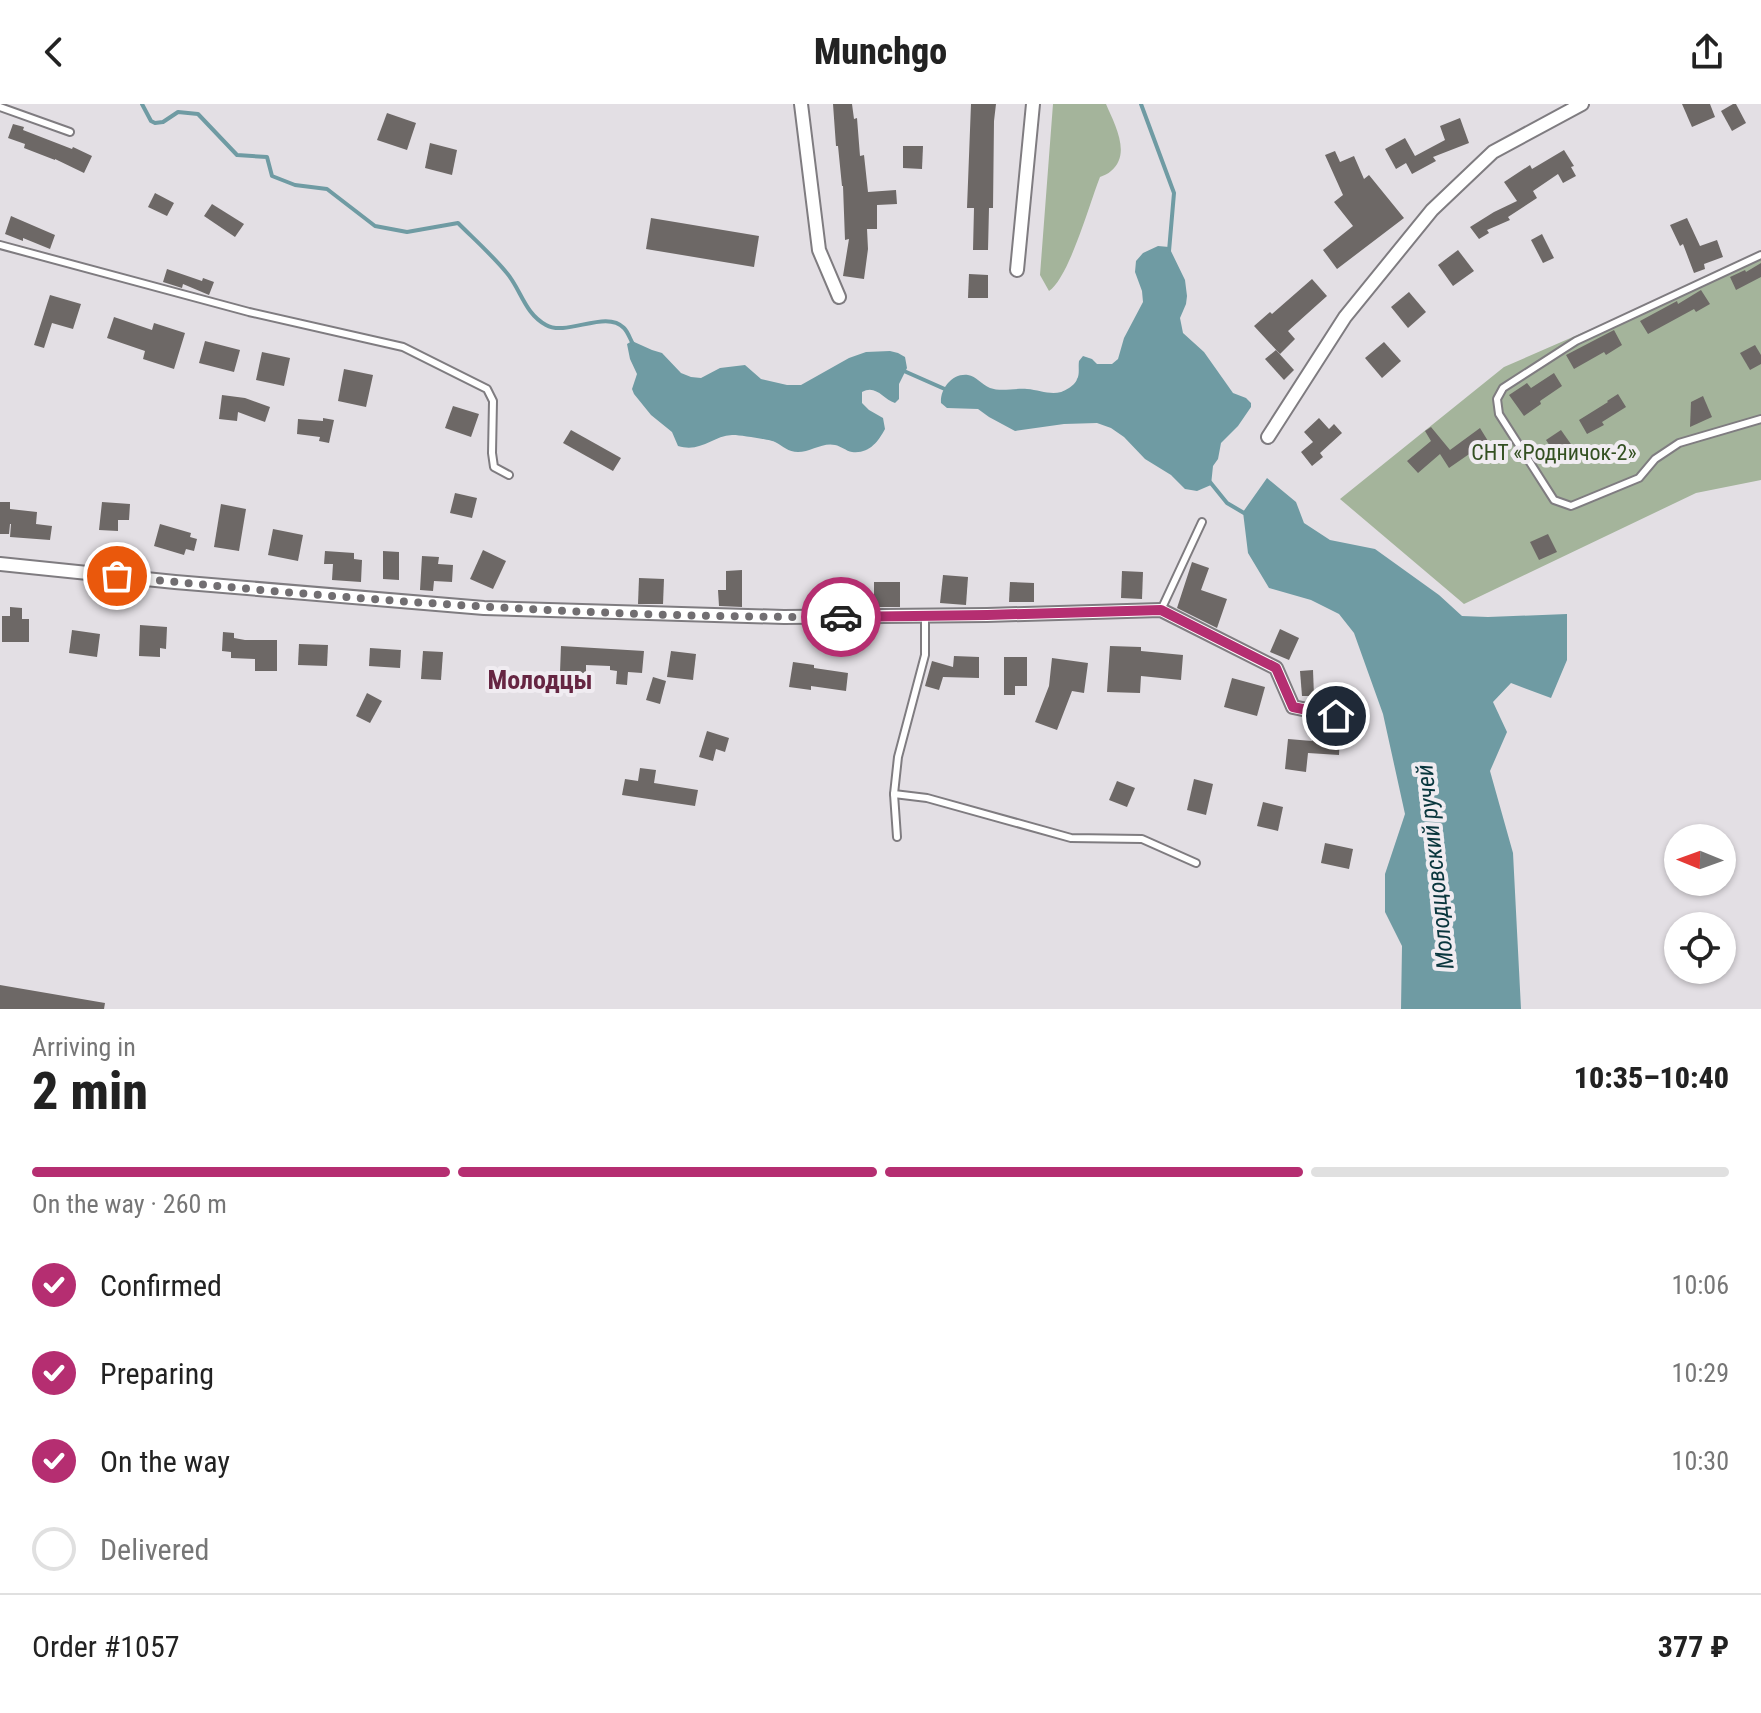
<!DOCTYPE html>
<meta charset="utf-8">
<style>
:root{--surface:#fff;--page:#f2f2f2;--text:#222;--muted:#767676;--line:#e0e0e0;--accent:#b52e71}
body{margin:0;font-family:"Roboto Condensed",sans-serif;background:var(--page);color:var(--text);height:100vh;display:flex;flex-direction:column;font-size:30px;white-space:nowrap}
*{box-sizing:border-box;margin:0}
p{font-size:26px;color:var(--muted)}
.icon{flex:none;width:44px;height:44px;fill:none;stroke:currentColor;stroke-width:2;stroke-linecap:round;stroke-linejoin:round}
.map{position:relative;height:905px;overflow:hidden}
.panel{display:flex;flex-direction:column;background:var(--surface);flex:1}
.panel>*{flex:none}
.needle{width:52px;rotate:271deg}
.tools{position:absolute;left:1664px;top:720px;display:grid;gap:16px}
.tools a{display:grid;place-items:center;width:72px;height:72px;border-radius:50%;background:var(--surface);box-shadow:0 2px 6px #0004;font-size:40px}
.pin{position:absolute;display:grid;place-items:center;width:68px;height:68px;color:#fff;margin:-34px;border:4px solid #fff;border-radius:50%;box-shadow:0 2px 8px #0007}
.courier{position:absolute;display:grid;place-items:center;width:80px;height:80px;margin:-40px;border:6px solid #b52e71;border-radius:50%;background:#fff;color:#222;box-shadow:0 2px 10px #0007}
.headline em{font-style:normal;font-weight:800}
.headline div{display:flex;flex-direction:column-reverse}
.headline{display:flex;align-items:center;justify-content:space-between;height:136px;padding:0 32px}
h1{font-size:52px;font-weight:800;line-height:60px}
.bar{display:grid;grid-template-columns:repeat(4,1fr);gap:12px 8px;align-content:center;height:96px;padding:0 32px}
.bar i{height:10px;border-radius:6px;background:var(--line)}
.bar .selected{background:var(--accent)}
.bar p{grid-column:span 4}
.line{display:flex;align-items:center;gap:20px;padding:0 32px;border-top:2px solid var(--line)}
.line div{flex:1}
ol{padding:0 32px;list-style:none}
li{display:flex;align-items:center;gap:24px;height:88px}
li p{margin-inline-start:auto}
li .icon{padding:8px;border-radius:50%;background:var(--accent);color:#fff;stroke-width:4}
li:last-child{color:var(--muted)}
li i{width:44px;height:44px;border:4px solid var(--line);border-radius:50%}
header{display:flex;justify-content:space-between;align-items:center;height:104px;padding:0 32px;background:var(--surface);font-size:36px;font-weight:800}
.map>svg:first-child{display:block}
.green{fill:#a4b49b}
.water{fill:#6f9ba3}
.lines{fill:none;stroke-linecap:round;stroke-linejoin:round}
.stream{stroke:#6f9ba3;stroke-width:4}
.building{fill:#6d6866}
.service-casing{stroke:#7f7c80;stroke-width:10}
.minor-casing{stroke:#7f7c80;stroke-width:16}
.service{stroke:#fff;stroke-width:6}
.minor{stroke:#fff;stroke-width:12}
.done{stroke:#716e71;stroke-width:8;stroke-dasharray:0 14.4}
.route{stroke:#b52e71;stroke-width:10}
.labels{text-anchor:middle;dominant-baseline:central;stroke-width:8;stroke-linejoin:round;paint-order:stroke}
.park-label{font-size:22px;fill:#345022;stroke:#f0ecf1}
.water-label{font-size:24px;font-style:italic;fill:#09363d;stroke:#f0ecf1}
.quarter-label{font-size:26px;font-weight:bold;fill:#662542;stroke:#f0ecf1}
</style>
<header><svg class="icon" aria-label="back" viewBox="0 0 24 24"><path d="M15 5l-7 7 7 7"/></svg>Munchgo<svg class="icon" aria-label="share" viewBox="0 0 24 24"><path d="M12 15V3M7 8l5-5 5 5M5 13v7h14v-7"/></svg></header>
<div class="map">
<svg width="1761" height="905" viewBox="0 0 1761 905">
<rect width="100%" height="100%" fill="#e3dfe4"/>
<!-- green -->
<g class="green">
<path d="M1053,0H1106C1114,19 1132,50 1111,67C1108,70 1104,71 1100,73C1090,98 1069,174 1049,187L1040,171Z"/>
<path d="M1761,151V376L1696,389L1464,500L1340,395L1504,263Z"/>
</g>
<!-- water -->
<g class="water">
<path d="M1158,142L1169,143L1185,176L1187,192L1186,200L1180,214L1183,229L1204,248L1233,289L1246,294L1251,299V303L1238,322L1221,339L1218,355L1213,362L1211,381L1197,387L1185,385L1171,371L1145,355L1124,333L1111,324L1097,319L1064,320L1015,327L989,313L978,305L947,304L941,299C940,285 952,269 968,271C976,272 982,281 990,284C1001,288 1015,284 1027,285C1042,286 1055,294 1069,284C1072,282 1076,279 1077,275C1080,270 1078,263 1079,257L1083,252L1092,255L1097,260H1112L1118,255L1124,234L1143,198L1142,187L1135,168L1136,157L1143,149Z"/>
<path d="M632,237L652,246L662,249L681,269L691,273L701,274L720,264L745,261L761,275L787,281H801L849,254L866,248L890,247L898,249L905,253L907,264L899,280V295L895,299C883,295 876,280 862,288V299L869,306L883,314L885,325C878,338 869,350 852,348C846,347 841,342 835,341C823,338 810,348 798,348C788,348 783,342 775,338C772,336 736,330 732,331C712,332 701,349 678,342L672,328L651,311L634,290L632,285L637,270L630,255L627,240Z"/>
<path d="M1267,374L1296,398L1304,419L1330,436L1375,445L1439,491L1462,512L1488,513L1567,510V556L1551,594L1511,579L1493,598L1507,628L1490,667L1513,749L1521,905H1401L1402,842L1385,808V770L1405,710L1383,610L1354,529L1339,510L1311,496L1269,484L1248,449L1243,408Z"/>
</g>
<g class="lines">
<!-- stream -->
<g class="stream">
<path d="M142,0L151,17L155,19L163,18L178,8L198,10L237,51L267,53L272,72L295,81L327,85L375,122L407,128L458,119C474,135 492,151 506,168C521,185 524,209 546,221C567,233 606,205 624,224C628,228 630,235 633,240"/>
<path d="M1141,0L1174,89L1169,147"/>
<path d="M904,267L947,286"/>
<path d="M1210,378L1227,399L1244,409"/>
</g>
</g>
<!-- building -->
<g class="building">
<path d="M833,0H852L854,15L857,14L860,52L864,51L868,88L896,86L897,100L877,101V125H867L868,145L864,175L843,172L849,135L845,136L843,82H842L838,42H836Z"/>
<path d="M971,0H996L994,17L993,104H989L988,146H973L974,104H967Z"/>
<path d="M1682,0H1710L1715,13L1692,23Z"/>
<path d="M1733,0H1736L1746,19L1732,27L1721,7Z"/>
<path d="M387,9L416,19L407,46L377,36Z"/>
<path d="M1460,14L1469,39L1433,53L1436,57L1412,70L1406,59L1396,65L1385,45L1405,34L1415,52L1445,36L1440,22Z"/>
<path d="M13,20L24,23L23,26L72,45L73,43L92,52L84,69L55,55V56L24,44L25,40L8,34Z"/>
<path d="M430,39L457,46L452,71L425,64Z"/>
<path d="M903,42H923L922,65L903,64Z"/>
<path d="M1564,46L1574,62L1571,63L1576,72L1563,79L1558,70L1533,87L1537,94L1508,113L1510,116L1487,126L1489,129L1479,135L1470,123L1494,108L1517,97L1504,78L1530,61L1532,65Z"/>
<path d="M1335,47L1340,58L1354,52L1364,75L1369,71L1404,114L1337,165L1323,146L1353,122L1334,98L1343,91L1325,51Z"/>
<path d="M155,89L174,99L167,112L148,103Z"/>
<path d="M212,100L244,120L235,133L204,112Z"/>
<path d="M11,112L55,131L50,145L23,134V137L5,130Z"/>
<path d="M651,114L759,132L754,163L646,145Z"/>
<path d="M1687,114L1700,142L1717,136L1723,153L1704,160L1705,165L1694,169L1683,140L1680,142L1670,121Z"/>
<path d="M1542,130L1554,154L1543,159L1531,136Z"/>
<path d="M1458,146L1474,167L1453,182L1438,161Z"/>
<path d="M1761,159V173L1736,186L1730,173L1745,166L1746,168Z"/>
<path d="M167,165L202,177L203,174L214,178L209,191L183,180L182,184L163,178Z"/>
<path d="M969,170L988,171V194H968Z"/>
<path d="M1312,175L1327,192L1288,227L1295,235L1280,250L1254,222L1270,208L1272,210Z"/>
<path d="M1701,186L1710,200L1696,208L1694,205L1648,230L1640,217L1677,197L1678,200Z"/>
<path d="M1409,188L1426,208L1408,224L1391,203Z"/>
<path d="M50,191L81,200L73,225L52,219L44,244L34,241Z"/>
<path d="M114,213L152,226L154,219L185,229L174,265L143,255L145,247L107,234Z"/>
<path d="M1614,226L1622,241L1606,251L1604,248L1574,265L1566,251Z"/>
<path d="M205,237L240,246L234,268L199,259Z"/>
<path d="M1384,238L1401,257L1382,274L1365,254Z"/>
<path d="M1755,241L1761,251V260L1750,266L1740,249Z"/>
<path d="M1276,246L1294,266L1284,276L1265,255Z"/>
<path d="M262,248L290,254L284,282L256,276Z"/>
<path d="M344,265L373,271L366,303L338,297Z"/>
<path d="M1554,269L1562,282L1540,297L1541,300L1524,312L1509,291L1527,279L1531,284Z"/>
<path d="M1618,290L1626,303L1602,318L1604,321L1587,330L1579,316L1608,298L1607,297Z"/>
<path d="M222,291L245,294L270,303L265,318L238,308L237,317L219,315Z"/>
<path d="M1703,292L1712,313L1690,323L1691,298Z"/>
<path d="M453,302L479,310L471,333L445,324Z"/>
<path d="M323,314L334,316L329,339L319,337L320,333L297,330L298,315L323,317Z"/>
<path d="M1319,314L1329,325L1334,320L1342,329L1320,349L1323,353L1312,362L1301,348L1313,338L1304,328Z"/>
<path d="M1431,323L1450,346L1480,324L1488,337L1449,364L1440,350L1418,369L1407,357L1431,337L1425,327Z"/>
<path d="M571,326L621,354L613,367L563,339Z"/>
<path d="M1561,326L1573,343L1558,354L1546,336Z"/>
<path d="M455,389L477,394L472,414L450,409Z"/>
<path d="M0,398H10V405L37,408L36,420L52,422L50,436L10,433L11,420H10L9,430H0Z"/>
<path d="M102,398L130,400L129,416H118V427L99,426Z"/>
<path d="M221,400L246,405L239,447L214,443Z"/>
<path d="M160,420L191,429L190,433L197,435L194,447L186,445L184,451L154,442Z"/>
<path d="M273,425L303,431L298,457L268,451Z"/>
<path d="M1548,430L1557,448L1539,456L1530,438Z"/>
<path d="M483,446L506,457L493,485L470,475Z"/>
<path d="M325,447L354,449V455L362,456L361,478L332,476L333,460H324Z"/>
<path d="M383,447L399,448V476L383,475Z"/>
<path d="M422,452L439,453L438,460L453,461L452,478L434,477L433,487L420,486Z"/>
<path d="M1192,458L1209,464L1201,486L1227,495L1217,524L1177,504Z"/>
<path d="M742,466V503L719,502L718,486H726V467Z"/>
<path d="M1122,467L1143,468L1142,495L1121,494Z"/>
<path d="M943,471L968,473L966,501L940,499Z"/>
<path d="M639,474L664,475L663,500H638Z"/>
<rect x="874" y="478" width="26" height="25"/>
<path d="M1010,478L1034,479V498H1009Z"/>
<path d="M830,480H846V503L830,502Z"/>
<path d="M10,503L22,504V515H29V538H2V512H10Z"/>
<path d="M140,521L167,523L166,545L160,544V553L139,552Z"/>
<path d="M1280,525L1299,534L1289,556L1270,548Z"/>
<path d="M72,526L100,530L97,553L69,549Z"/>
<path d="M223,528L234,529V534L245,536H277V567H255V555L231,554V548L222,547Z"/>
<path d="M299,540L328,541L327,562L298,561Z"/>
<path d="M561,542L644,547L642,569L628,568L627,581L616,580L617,567L610,566V562L586,561V569L560,568Z"/>
<path d="M1110,542L1141,543V547L1183,551L1181,576L1141,572L1140,589L1107,588Z"/>
<path d="M370,544L401,546L400,564L369,562Z"/>
<path d="M423,547L443,548L441,576L421,575Z"/>
<path d="M671,547L696,550L693,576L667,573Z"/>
<path d="M954,552L979,553V574L943,573L939,586L925,582L932,557L953,563Z"/>
<path d="M1004,553H1027V582H1015V591H1004Z"/>
<path d="M1052,554L1088,559L1084,589L1072,587L1057,626L1035,618L1049,582Z"/>
<path d="M793,558L814,561V564L848,569L846,587L811,582V586L789,583Z"/>
<path d="M1313,566L1314,592H1302L1300,567Z"/>
<path d="M653,573L666,577L660,600L646,596Z"/>
<path d="M1232,574L1265,583L1257,612L1224,603Z"/>
<path d="M367,589L382,597L370,619L356,612Z"/>
<path d="M707,627L729,634L725,648L716,645L713,657L699,653Z"/>
<path d="M1313,629L1340,631L1339,651L1308,649L1306,668L1285,665L1288,635L1312,637Z"/>
<path d="M640,664L656,666L654,679L698,686L695,702L622,691L625,675L638,677Z"/>
<path d="M1194,675L1213,680L1206,711L1187,706Z"/>
<path d="M1117,677L1135,684L1127,703L1109,696Z"/>
<path d="M1263,698L1283,703L1278,727L1257,722Z"/>
<path d="M1325,739L1353,745L1349,765L1321,759Z"/>
<path d="M0,881L105,899L104,905H0Z"/>
</g>
<g class="lines">
<defs>
<g id="service">
<path d="M0,3L70,28"/>
<path d="M0,141L249,208L403,243L487,285L493,297L492,349L494,363L509,371"/>
<path d="M1761,151L1576,237L1503,284L1497,295L1499,310L1554,396L1571,402L1639,374L1655,355L1679,339L1761,315"/>
<path d="M1161,506L1202,418"/>
<path d="M894,690L898,653L925,551V513"/>
<path d="M897,733L894,690L927,694L1071,734L1142,735L1196,759"/>
</g>
<g id="minor">
<path d="M801,0L819,146L839,193"/>
<path d="M1017,166L1033,0"/>
<path d="M1268,333L1345,213L1432,106L1493,48L1582,0"/>
<path d="M0,460L175,478L484,504L784,513L987,511L1161,506L1276,564L1293,603L1336,612"/>
</g>
</defs>
<!-- service casing -->
<use href="#service" class="service-casing"/>
<!-- minor casing -->
<use href="#minor" class="minor-casing"/>
<!-- service -->
<use href="#service" class="service"/>
<!-- minor -->
<use href="#minor" class="minor"/>
</g>
<g class="lines">
<!-- done -->
<path class="done" d="M117,472C357,497 599,514 841,513"/>
<!-- route -->
<path class="route" d="M841,513L987,511L1161,506L1276,564L1293,603L1336,612"/>
</g>
<g class="labels">
<!-- park labels -->
<g class="park-label">
<text x="1554" y="348">СНТ «Родничок-2»</text>
</g>
<!-- water labels -->
<g class="water-label">
<text transform="translate(1435 763) rotate(-96)">Молодцовский ручей</text>
</g>
<!-- quarter labels -->
<g class="quarter-label">
<text x="540" y="576">Молодцы</text>
</g>
</g>
</svg>
<div class="tools">
<a><svg class="needle" viewBox="-14 -14 28 28"><path d="M0-13l5 13h-10z" fill="#e53935"/><path d="M0 13l5-13h-10z" fill="#767676"/></svg></a>
<a><svg class="icon" aria-label="locate" viewBox="0 0 24 24"><circle cx="12" cy="12" r="6"/><path d="M12 2v4M12 18v4M2 12h4M18 12h4"/></svg></a>
</div>
<div class="pin" style="left:117px;top:472px;background:#ea580c"><svg class="icon" aria-label="bag" viewBox="0 0 24 24"><path d="M5 8h14l-1 12H6zM9 8a3 3 0 0 1 6 0"/></svg></div>
<div class="pin" style="left:1336px;top:612px;background:#1f2937"><svg class="icon" aria-label="home" viewBox="0 0 24 24"><path d="M3 11l9-7 9 7M6 9v11h12V9"/></svg></div>
<div class="courier" style="left:841px;top:513px"><svg class="icon" aria-label="car" viewBox="0 0 24 24"><path d="M5 17H2v-5l4-1 3-4h7l3 4 3 1v5h-3M9 17h6M6 11h13"/><circle cx="7" cy="17" r="2"/><circle cx="17" cy="17" r="2"/></svg></div>
</div>
<section class="panel">
<div class="headline"><div><h1>2 min</h1><p>Arriving in</p></div><em>10:35–10:40</em></div>
<div class="bar"><i class="selected"></i><i class="selected"></i><i class="selected"></i><i></i><p>On the way · 260 m</p></div>
<ol>
<li><svg class="icon" aria-label="check" viewBox="0 0 24 24"><path d="M5 12l5 5 9-10"/></svg>Confirmed<p>10:06</p></li>
<li><svg class="icon" aria-label="check" viewBox="0 0 24 24"><path d="M5 12l5 5 9-10"/></svg>Preparing<p>10:29</p></li>
<li><svg class="icon" aria-label="check" viewBox="0 0 24 24"><path d="M5 12l5 5 9-10"/></svg>On the way<p>10:30</p></li>
<li><i></i>Delivered</li>
</ol>
<div class="line" style="height:104px"><div>Order #1057</div><b>377 ₽</b></div>
</section>
